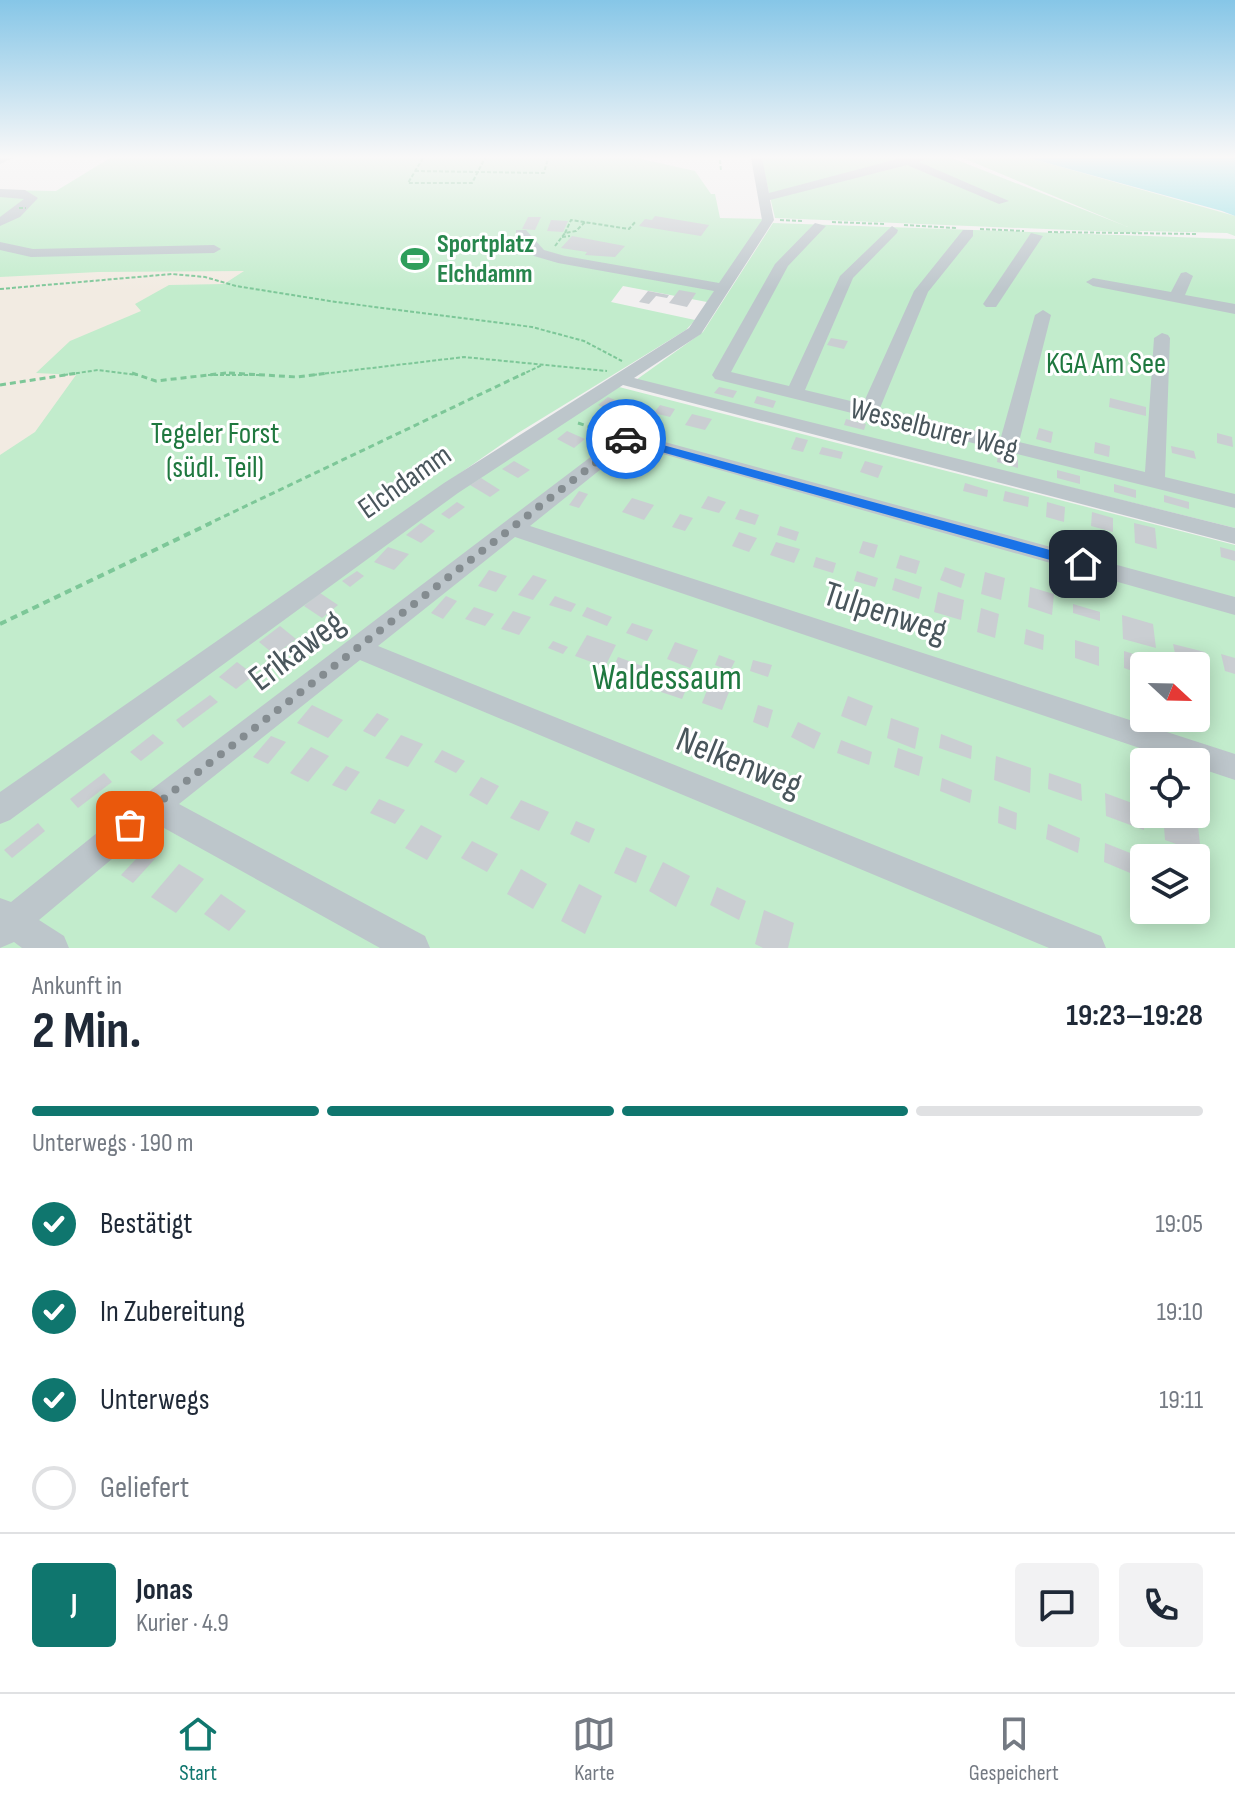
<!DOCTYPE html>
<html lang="de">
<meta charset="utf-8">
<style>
:root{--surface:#fff;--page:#f2f2f3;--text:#1f2937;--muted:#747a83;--line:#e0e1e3;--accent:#0f766e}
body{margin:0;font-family:"Sofia Sans Condensed",sans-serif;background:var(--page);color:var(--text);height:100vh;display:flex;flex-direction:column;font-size:30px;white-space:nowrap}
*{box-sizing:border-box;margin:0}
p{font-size:26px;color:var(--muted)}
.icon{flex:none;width:44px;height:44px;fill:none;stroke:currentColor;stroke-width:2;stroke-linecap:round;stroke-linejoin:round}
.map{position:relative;height:948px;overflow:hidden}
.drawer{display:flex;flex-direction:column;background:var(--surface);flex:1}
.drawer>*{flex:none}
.needle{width:52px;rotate:112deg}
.buttons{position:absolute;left:1130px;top:652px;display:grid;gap:16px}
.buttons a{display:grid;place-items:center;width:80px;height:80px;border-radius:8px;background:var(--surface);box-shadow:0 4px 20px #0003;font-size:40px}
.pin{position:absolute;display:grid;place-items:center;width:68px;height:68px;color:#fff;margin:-34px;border-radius:16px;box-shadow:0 4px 12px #0006}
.courier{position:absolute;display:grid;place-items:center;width:80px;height:80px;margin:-40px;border:6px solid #1a73e8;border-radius:50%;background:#fff;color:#222;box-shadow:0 2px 10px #0007}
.head em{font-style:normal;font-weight:700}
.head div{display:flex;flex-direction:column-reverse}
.head{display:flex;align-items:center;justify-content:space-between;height:136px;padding:0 32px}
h1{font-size:52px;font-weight:700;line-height:60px}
.bar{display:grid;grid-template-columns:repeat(4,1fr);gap:12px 8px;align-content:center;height:96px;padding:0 32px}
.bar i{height:10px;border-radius:6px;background:var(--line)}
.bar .active{background:var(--accent)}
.bar p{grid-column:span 4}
.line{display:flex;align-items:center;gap:20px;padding:0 32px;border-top:2px solid var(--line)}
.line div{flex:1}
.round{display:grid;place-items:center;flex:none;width:84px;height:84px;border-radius:8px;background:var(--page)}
ol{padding:0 32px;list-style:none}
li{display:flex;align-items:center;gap:24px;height:88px}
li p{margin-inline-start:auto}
li .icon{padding:8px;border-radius:50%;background:var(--accent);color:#fff;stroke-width:4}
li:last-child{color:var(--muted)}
li i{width:44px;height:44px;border:4px solid var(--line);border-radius:50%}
.menu{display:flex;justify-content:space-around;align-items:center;height:112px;border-top:2px solid var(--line);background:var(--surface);font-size:22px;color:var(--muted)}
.menu a{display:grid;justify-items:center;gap:4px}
.menu .active{color:var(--accent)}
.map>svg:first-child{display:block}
.green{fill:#c2eccc;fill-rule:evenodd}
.sand{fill:#f2ebe2}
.water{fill:#93e0e5}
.building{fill:#caced2}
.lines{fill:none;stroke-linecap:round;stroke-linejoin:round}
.path-far2{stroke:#7dc798;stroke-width:2;stroke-dasharray:4 2;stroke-linecap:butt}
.path-far1{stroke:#7dc798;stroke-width:3;stroke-dasharray:6 4;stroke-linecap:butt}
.path{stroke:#7dc798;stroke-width:4;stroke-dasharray:7 5;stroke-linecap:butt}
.minor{fill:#bdc6cb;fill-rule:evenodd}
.path-bridge{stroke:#7dc798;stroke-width:2;stroke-dasharray:4 2;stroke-linecap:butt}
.route{fill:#1a73e8}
.done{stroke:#848c90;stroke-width:8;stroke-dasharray:0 14.4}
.labels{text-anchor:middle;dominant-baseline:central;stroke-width:6;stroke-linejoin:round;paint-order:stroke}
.far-leisure-label{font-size:26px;font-weight:bold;fill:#27864d;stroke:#fff;text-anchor:start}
.park-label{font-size:30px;fill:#1f783f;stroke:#fff}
.street-label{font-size:30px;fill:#49565c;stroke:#fff}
.near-street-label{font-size:36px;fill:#49565c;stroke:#fff}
.near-park-label{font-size:36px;fill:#1f783f;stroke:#fff}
</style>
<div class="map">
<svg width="1235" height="948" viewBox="0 0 1235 948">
<rect width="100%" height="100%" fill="#f2f0f0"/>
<!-- green -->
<g class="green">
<path d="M110,158H637L695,171L711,194H715L720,218L765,219L707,302L623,286L611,302L695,320L686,330L518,433L0,793V190L56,191Z"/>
<path d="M761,158H952L1128,227L963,158H1029L1235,216V236L1227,233L1139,231L1142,233L775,218Z"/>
<path d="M773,223L1235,239V528L636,380L703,332Z"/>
<path d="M619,387L1235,545V948H0V820L428,511ZM1144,666H1196V718H1144ZM1144,762H1196V814H1144ZM1144,858H1196V910H1144Z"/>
</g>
<!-- sand -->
<path class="sand" d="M244,271L224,284L169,285L135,304L141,311L70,341L36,373L76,375L35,432L0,455V277L98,272Z"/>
<!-- water -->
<path class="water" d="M1029,158H1235V216L1222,211Z"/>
<!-- building -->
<g class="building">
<path d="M655,216L709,225L701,236L639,226L645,219L652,220Z"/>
<path d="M528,217H541L535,230L522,229Z"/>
<path d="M551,220L568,221L563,232L547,231Z"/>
<path d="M572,236L625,246L615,257L585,255L587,252L561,248Z"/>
<path d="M679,290L696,293L687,307L669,303Z"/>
<path d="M648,291L669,295L667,298L656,296L649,304L639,302Z"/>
<path d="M831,338L848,341L844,349L827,345Z"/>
<path d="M719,387L737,391L733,398L714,393Z"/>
<path d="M757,396L776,401L773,408L754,403Z"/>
<path d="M608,397L620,402L610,410L598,405Z"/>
<path d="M1110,398L1146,407V416L1109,407Z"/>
<path d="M660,405L675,409L670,417L654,413Z"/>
<path d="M692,414L712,419L705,430L685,425Z"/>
<path d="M846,419L866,424L864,430L844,425Z"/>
<path d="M1039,428L1053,432L1051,443L1036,439Z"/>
<path d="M567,431L585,439L574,448L557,439Z"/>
<path d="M1217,433L1232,437L1233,447L1217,443Z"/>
<path d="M796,437L808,440L803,452L791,449Z"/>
<path d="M1095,442L1110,446L1109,457L1094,453Z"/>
<path d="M1171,446L1194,451L1196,459L1172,453Z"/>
<path d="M822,447L843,452L841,459L819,454Z"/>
<path d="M998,454L1018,460V468L997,462Z"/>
<path d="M514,461L530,470L518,478L502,469Z"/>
<path d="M865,461L883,466L878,478L860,472Z"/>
<path d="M1057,470L1080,476V484L1057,478Z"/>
<path d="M481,478L500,490L490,497L470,485Z"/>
<path d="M965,483L988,490L987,497L963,491Z"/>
<path d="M1114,484L1136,490V498L1114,492Z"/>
<path d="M579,491L588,494L579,508L569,505Z"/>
<path d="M1005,491L1029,497L1028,507L1003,501Z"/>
<path d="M1164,495L1189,502V509L1164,502Z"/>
<path d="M708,496L726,502L719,513L701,508Z"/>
<path d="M632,498L654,505L644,520L622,512Z"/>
<path d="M457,502L465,507L449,519L441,514Z"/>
<path d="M1047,502L1065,507L1064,522L1046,517Z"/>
<path d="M740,509L759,515L755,525L735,519Z"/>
<path d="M1092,512L1113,518V532L1091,526Z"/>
<path d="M680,514L693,518L685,531L672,527Z"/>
<path d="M421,523L435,531L421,543L406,535Z"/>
<path d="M1134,523L1155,528L1157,549L1135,543Z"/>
<path d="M780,526L799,532L796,541L777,535Z"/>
<path d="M739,532L757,538L749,552L732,546Z"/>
<path d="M863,541L878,545L874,558L859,553Z"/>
<path d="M776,542L800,549L794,563L770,555Z"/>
<path d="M388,547L409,554L394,570L374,562Z"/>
<path d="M1220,547L1235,551V561L1221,557Z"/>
<path d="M900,555L920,561L916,574L896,568Z"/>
<path d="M816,557L836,563L833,573L813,567Z"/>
<path d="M945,567L965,574L961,588L940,580Z"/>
<path d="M489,570L507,576L496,592L478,586Z"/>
<path d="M357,571L364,576L350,587L342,581Z"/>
<path d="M857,571L878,578L875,587L854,581Z"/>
<path d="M985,572L1005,578L1001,600L981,594Z"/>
<path d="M533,575L547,580L533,600L518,595Z"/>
<path d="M895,578L922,587L919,599L892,590Z"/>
<path d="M1030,587L1054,594L1052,615L1028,607Z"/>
<path d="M938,592L964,600L961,620L934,612Z"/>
<path d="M320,593L338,605L322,618L304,606Z"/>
<path d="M446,596L457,601L443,619L431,613Z"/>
<path d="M555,596L576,604L571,612L549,605Z"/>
<path d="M1073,604L1100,612V621L1073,613Z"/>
<path d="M474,607L494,614L485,626L465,619Z"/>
<path d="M587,607L612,617L607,626L582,616Z"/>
<path d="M981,608L999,614L995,638L977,632Z"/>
<path d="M513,611L531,617L519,635L501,629Z"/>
<path d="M1122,615L1153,624L1156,648L1123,639Z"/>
<path d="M632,623L653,630L647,641L626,633Z"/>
<path d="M280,626L296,639L275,655L259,642Z"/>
<path d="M1026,629L1044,635L1043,650L1024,644Z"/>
<path d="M587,635L616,645L605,667L575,656Z"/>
<path d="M1075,640L1099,647V666L1075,658Z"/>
<path d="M553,641L568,647L563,654L548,648Z"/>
<path d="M675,642L698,650L690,668L667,659Z"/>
<path d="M1173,644L1205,652L1207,662L1175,653Z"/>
<path d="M1124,651L1150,659L1151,666H1144V675L1124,668Z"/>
<path d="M1221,654L1235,658V674L1225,671Z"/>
<path d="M719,655L735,661L730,671L715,665Z"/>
<path d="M618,657L645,667L640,678L613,668Z"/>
<path d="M753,660L772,665L768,677L750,671Z"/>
<path d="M237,662L254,675L236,689L219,677Z"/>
<path d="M671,671L691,678L682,699L661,692Z"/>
<path d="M709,685L729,692L722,710L702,703Z"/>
<path d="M210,695L218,702L183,728L176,720Z"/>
<path d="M848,696L873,706L866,726L841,716Z"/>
<path d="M312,705L343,720L328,738L297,723Z"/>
<path d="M758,705L773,710L768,728L753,722Z"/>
<path d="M377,713L389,719L375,737L363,731Z"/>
<path d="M891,718L919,728L915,749L887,738Z"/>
<path d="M798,722L821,733L814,749L791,737Z"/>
<path d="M153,734L164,743L141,761L130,752Z"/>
<path d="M941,734L972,746L971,759L939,748Z"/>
<path d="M401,735L423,744L408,767L385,758Z"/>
<path d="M271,736L286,742L268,764L253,757Z"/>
<path d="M841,740L872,752L869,765L837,753Z"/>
<path d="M311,747L329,756L308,782L290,773Z"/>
<path d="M898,748L923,757L919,776L894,767Z"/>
<path d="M442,750L465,761L456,773L434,762Z"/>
<path d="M996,756L1031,768L1030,793L994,780Z"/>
<path d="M346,766L360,772L346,791L332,785Z"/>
<path d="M104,773L112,782L78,808L70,799Z"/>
<path d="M1049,773L1081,784L1082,801L1048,789Z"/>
<path d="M481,777L499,786L487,805L469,795Z"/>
<path d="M942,778L972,790L970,803L940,791Z"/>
<path d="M1105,793L1143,807L1144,830L1106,816Z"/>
<path d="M379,799L405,810L395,824L370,813Z"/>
<path d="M521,800L549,812L539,831L510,818Z"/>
<path d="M999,806L1017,813L1016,830L998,823Z"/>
<path d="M1163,814L1198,826L1201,853L1165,840Z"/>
<path d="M576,821L595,829L589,843L570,834Z"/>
<path d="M38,823L45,831L12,858L4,850Z"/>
<path d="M1048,824L1080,838L1078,853L1046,839Z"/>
<path d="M421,825L442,836L427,860L405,848Z"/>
<path d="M472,841L498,854L487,872L461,858Z"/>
<path d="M1105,843L1143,858L1142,878L1104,862Z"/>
<path d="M150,844L162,851L133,883L121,875Z"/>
<path d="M626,847L647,856L636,883L614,873Z"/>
<path d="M1196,860L1200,862L1203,891L1196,888Z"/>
<path d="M663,862L690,876L676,907L649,891Z"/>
<path d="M179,864L204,879L176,913L151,897Z"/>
<path d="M521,869L547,884L533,909L507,894Z"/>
<path d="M579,884L602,896L585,934L561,921Z"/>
<path d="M717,887L746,901L739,920L710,905Z"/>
<path d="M221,894L246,911L229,931L204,914Z"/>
<path d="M764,910L794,923L788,948H763L755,944Z"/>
</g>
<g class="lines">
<!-- path-far2 -->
<g class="path-far2">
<path d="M423,158L408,183H472L485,158"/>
<path d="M720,160L721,171"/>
<path d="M415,171L544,173L548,158"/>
<path d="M780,220L804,221"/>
<path d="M832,222L884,224"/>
<path d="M904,225L956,228"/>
<path d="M980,229L1024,231"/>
<path d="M1048,232L1198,234"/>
<path d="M565,233L571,220L629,229L636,221"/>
<path d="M562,237L570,236"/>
<path d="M555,246L565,233L576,231L585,222"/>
<path d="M0,289L172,274L205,277L236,286L336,302L532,327L584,341L622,361"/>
<path d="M64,375L98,370L138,375"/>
<path d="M208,375H264"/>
<path d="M313,375L464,357L607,371"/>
<path d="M521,375L542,365"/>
</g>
<!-- path-far1 -->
<g class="path-far1">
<path d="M132,373L156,381L226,373"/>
<path d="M229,373L297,377L329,373"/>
<path d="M0,385L78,373"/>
<path d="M578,423L608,433"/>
<path d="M206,525L525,373"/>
</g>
<!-- path -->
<path class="path" d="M0,624L211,523"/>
<!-- minor -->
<g class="minor">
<path d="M0,158H13L0,164Z"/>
<path d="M751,158H762L769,193L901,158H927L919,162L1009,201L999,204L907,165L770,200L774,220L701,334L634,378L1235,528V544L623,385L458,493L10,820L0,824V792L444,483L689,328L714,291L558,263L534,256L516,236V230H526L544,250L565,256L719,283L762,220Z"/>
<path d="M0,189L25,190L38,198L20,217L0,226V217L24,199L0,197Z"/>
<path d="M815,223L826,226L788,266L731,372L789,386L840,276L892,226L898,230L897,233L853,278L805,390L863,404L914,291L963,230H973V236L928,292L880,408L1001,437L1035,315L1043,310L1051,315L1019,442L1145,472L1154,338L1162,333L1168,335L1170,338L1165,477L1235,494V508L715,379L712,375L775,264Z"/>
<path d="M1031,233L1043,236L996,307H986L983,304Z"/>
<path d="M0,242L33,249L214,245L221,249L214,253L31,257L0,250Z"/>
<path d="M1186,272L1193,276L1185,295L1235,304V314L1093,286L1086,282L1093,278L1171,292L1181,273Z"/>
<path d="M628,432L1235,597V615L631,445L530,526L1235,754V780L1196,767V762H1181L515,537L378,646L1101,936L1106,948H1049L360,660L179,804L425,936L430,948H380L155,823L39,920L64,936L69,948H22L14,942L0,948V898L11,902L143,796L621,434Z"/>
</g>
<!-- path-bridge -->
<path class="path-bridge" d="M19,208H26"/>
</g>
<!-- sky -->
<linearGradient id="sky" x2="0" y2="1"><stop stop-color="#86c6e7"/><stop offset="0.54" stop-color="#f9f8f8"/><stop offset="1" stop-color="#f9f8f8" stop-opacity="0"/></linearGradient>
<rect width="1235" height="291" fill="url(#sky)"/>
<!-- route -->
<path class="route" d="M626,435L1083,559L1091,564L1083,569L622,441L620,439Z"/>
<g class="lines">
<!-- done -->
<path class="done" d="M130,825L626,439"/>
</g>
<!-- icons -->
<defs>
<symbol id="stadium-bare" viewBox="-9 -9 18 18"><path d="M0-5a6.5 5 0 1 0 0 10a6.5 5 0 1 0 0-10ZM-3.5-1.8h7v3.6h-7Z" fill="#2e9e5b" stroke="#fff" stroke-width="2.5" paint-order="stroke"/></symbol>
</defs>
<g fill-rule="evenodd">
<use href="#stadium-bare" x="395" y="239" width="40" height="40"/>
</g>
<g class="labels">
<!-- far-leisure labels -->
<g class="far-leisure-label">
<text x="437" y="244">Sportplatz<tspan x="437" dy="30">Elchdamm</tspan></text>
</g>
<!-- park labels -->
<g class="park-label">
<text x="1106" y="364">KGA Am See</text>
<text x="215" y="434">Tegeler Forst<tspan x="215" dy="34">(südl. Teil)</tspan></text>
</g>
<!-- street labels -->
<g class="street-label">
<text transform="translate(934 429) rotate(14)">Wesselburer Weg</text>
<text transform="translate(405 482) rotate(-35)">Elchdamm</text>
</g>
<!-- near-street labels -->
<g class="near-street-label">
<text transform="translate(885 613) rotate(18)">Tulpenweg</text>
<text transform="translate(297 651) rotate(-37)">Erikaweg</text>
<text transform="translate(739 763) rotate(22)">Nelkenweg</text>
</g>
<!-- near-park labels -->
<g class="near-park-label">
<text x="667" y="678">Waldessaum</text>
</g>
</g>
</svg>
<div class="buttons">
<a><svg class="needle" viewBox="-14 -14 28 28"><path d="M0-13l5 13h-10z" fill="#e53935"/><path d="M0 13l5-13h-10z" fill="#747a83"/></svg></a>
<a><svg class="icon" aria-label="locate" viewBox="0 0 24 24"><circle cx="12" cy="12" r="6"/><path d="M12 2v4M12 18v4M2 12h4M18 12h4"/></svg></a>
<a><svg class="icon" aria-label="layers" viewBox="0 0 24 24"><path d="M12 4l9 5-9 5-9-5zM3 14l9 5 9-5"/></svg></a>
</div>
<div class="pin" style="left:130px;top:825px;background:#ea580c"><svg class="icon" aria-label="bag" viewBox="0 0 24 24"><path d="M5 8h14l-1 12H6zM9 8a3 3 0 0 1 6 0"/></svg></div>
<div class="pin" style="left:1083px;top:564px;background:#1f2937"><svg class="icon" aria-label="home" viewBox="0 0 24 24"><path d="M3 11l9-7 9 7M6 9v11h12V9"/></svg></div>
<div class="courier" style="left:626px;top:439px"><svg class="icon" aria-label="car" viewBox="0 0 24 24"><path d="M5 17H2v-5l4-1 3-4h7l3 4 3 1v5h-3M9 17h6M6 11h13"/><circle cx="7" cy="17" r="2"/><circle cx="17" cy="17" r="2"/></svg></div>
</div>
<section class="drawer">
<div class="head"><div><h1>2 Min.</h1><p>Ankunft in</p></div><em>19:23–19:28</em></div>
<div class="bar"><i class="active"></i><i class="active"></i><i class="active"></i><i></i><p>Unterwegs · 190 m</p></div>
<ol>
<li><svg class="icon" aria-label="check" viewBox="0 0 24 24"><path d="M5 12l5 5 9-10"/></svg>Bestätigt<p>19:05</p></li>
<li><svg class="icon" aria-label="check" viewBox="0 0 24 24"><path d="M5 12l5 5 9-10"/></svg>In Zubereitung<p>19:10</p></li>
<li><svg class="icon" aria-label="check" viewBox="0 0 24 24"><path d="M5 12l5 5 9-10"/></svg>Unterwegs<p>19:11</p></li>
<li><i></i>Geliefert</li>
</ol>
<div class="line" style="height:144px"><b class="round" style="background:var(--accent);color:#fff">J</b><div><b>Jonas</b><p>Kurier · 4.9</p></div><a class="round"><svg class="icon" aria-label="chat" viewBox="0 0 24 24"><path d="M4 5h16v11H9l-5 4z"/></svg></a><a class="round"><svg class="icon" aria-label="phone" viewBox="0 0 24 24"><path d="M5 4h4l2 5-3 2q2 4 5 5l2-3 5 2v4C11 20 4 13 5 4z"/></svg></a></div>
</section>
<nav class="menu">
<a class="active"><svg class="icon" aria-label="home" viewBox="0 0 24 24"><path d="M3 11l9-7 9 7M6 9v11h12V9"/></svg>Start</a>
<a><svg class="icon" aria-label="map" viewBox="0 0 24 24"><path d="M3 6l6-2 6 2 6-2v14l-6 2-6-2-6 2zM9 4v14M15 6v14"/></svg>Karte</a>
<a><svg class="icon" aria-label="saved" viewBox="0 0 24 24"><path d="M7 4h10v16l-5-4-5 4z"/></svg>Gespeichert</a>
</nav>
